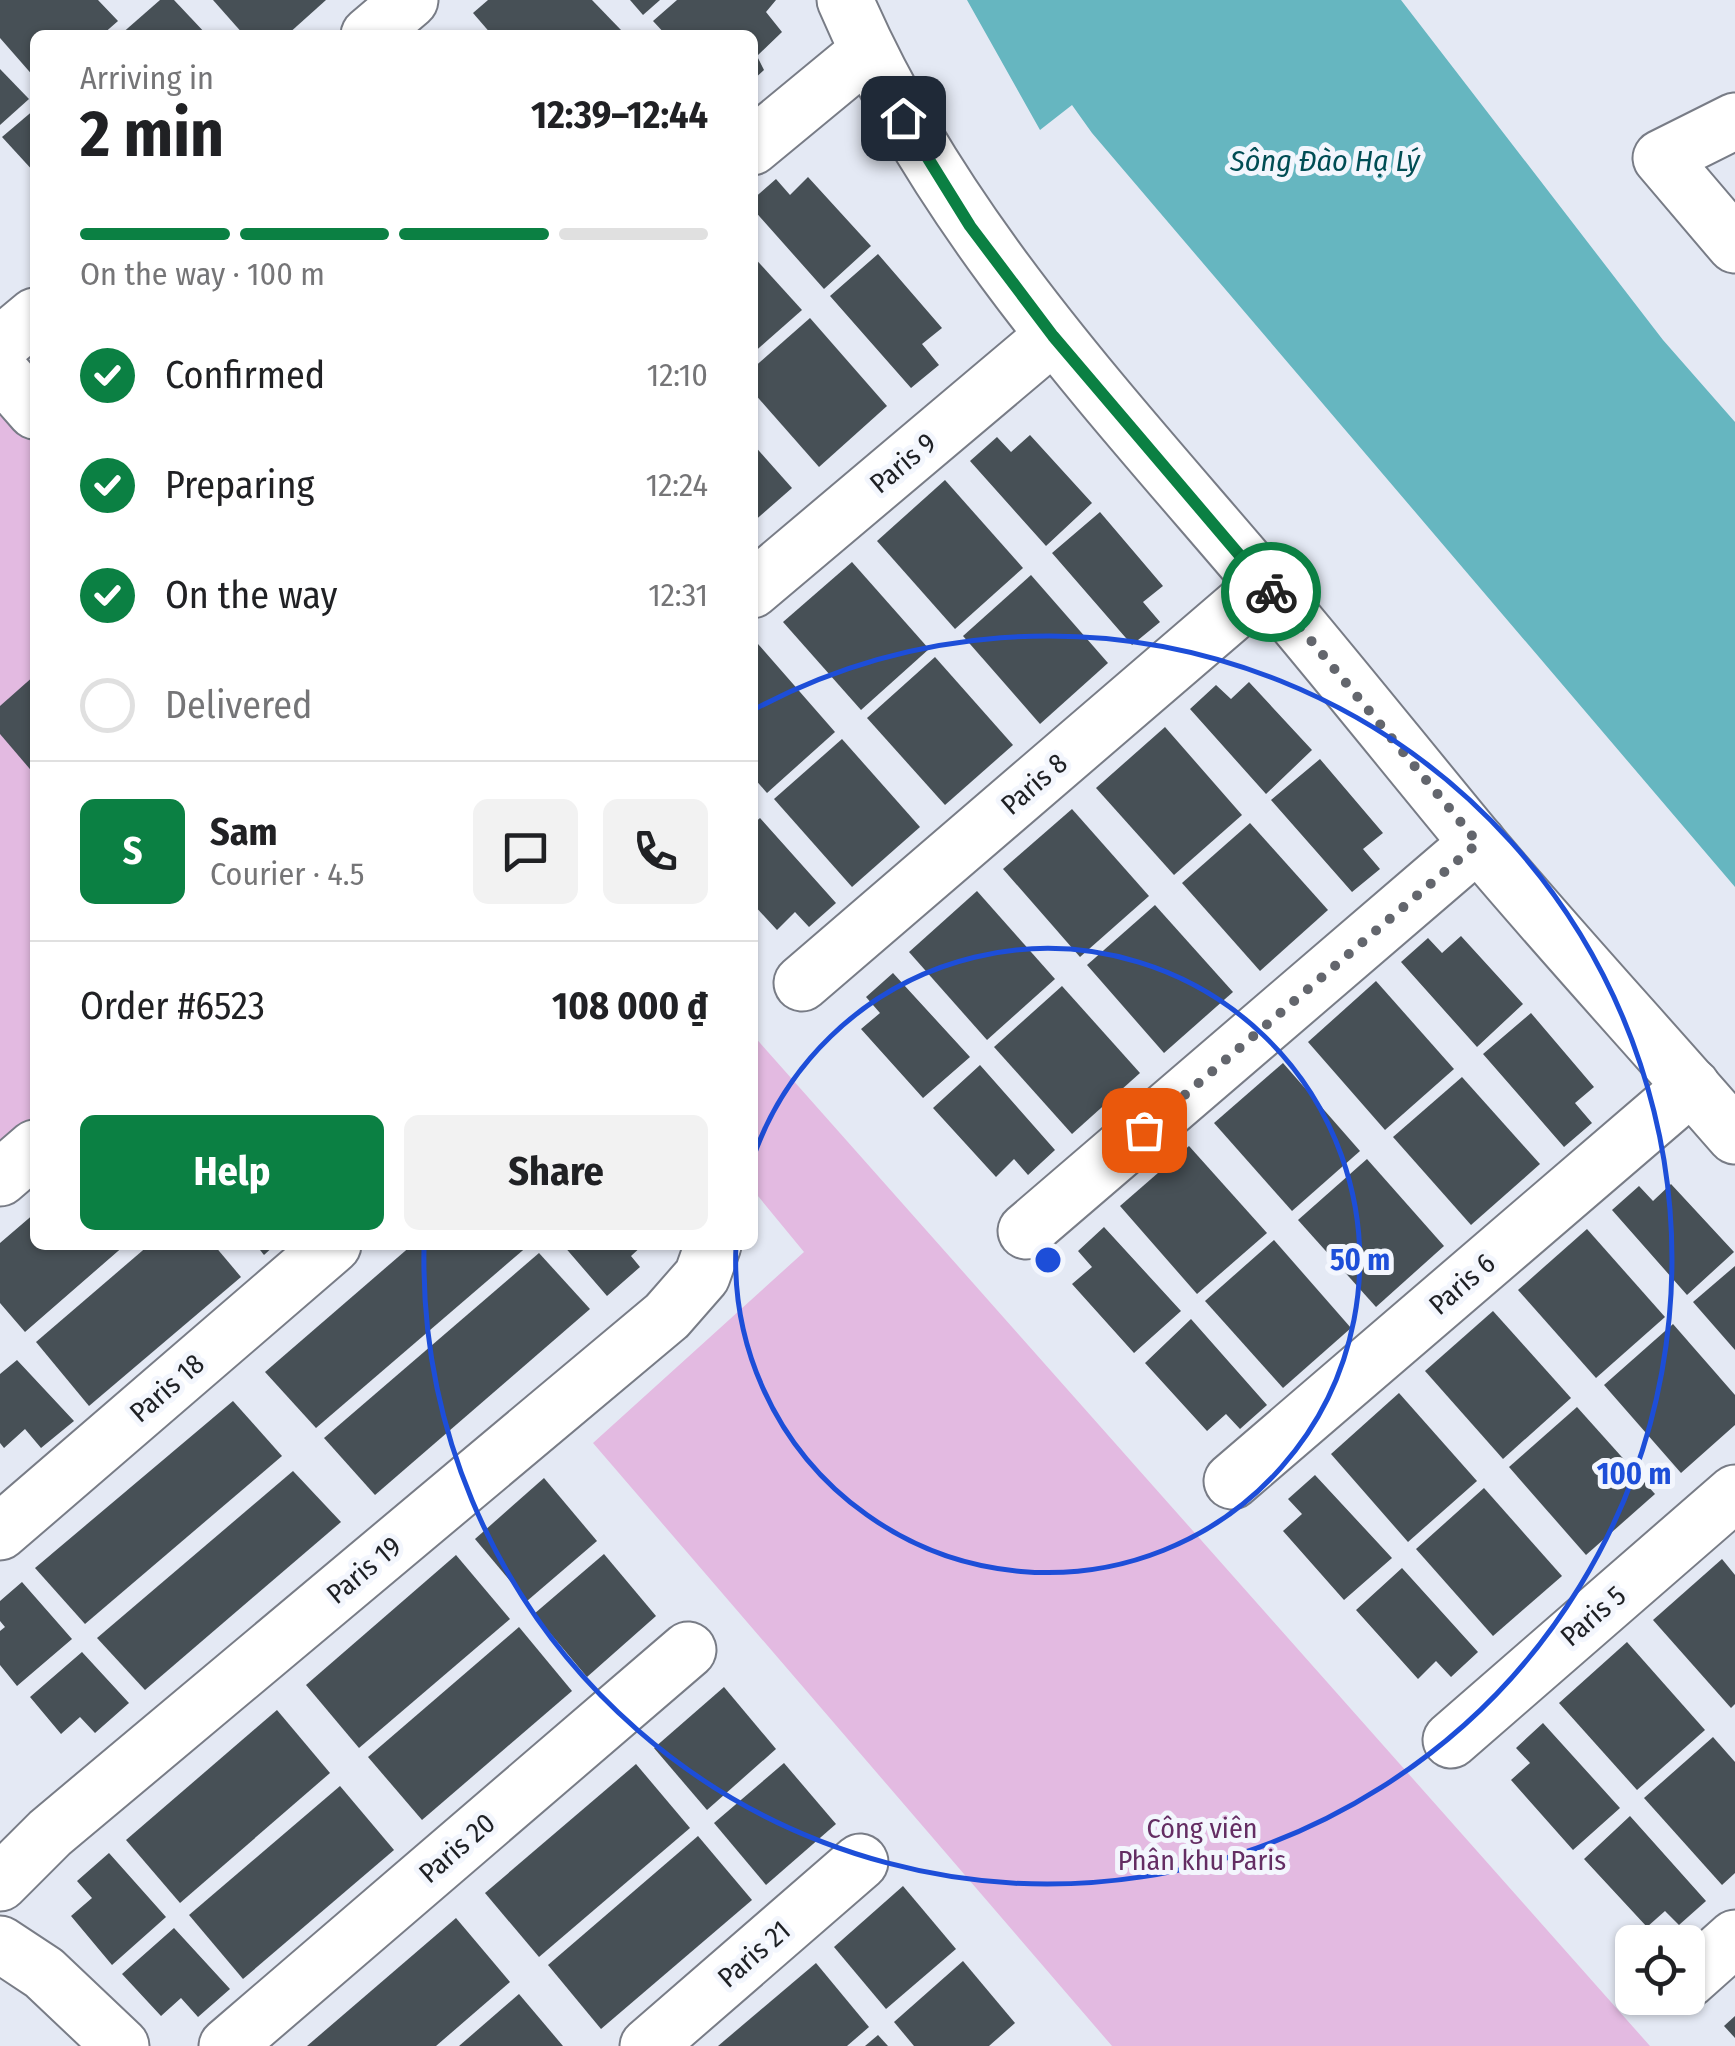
<!DOCTYPE html>
<meta charset="utf-8">
<style>
:root{--surface:#fff;--page:#f2f2f2;--text:#202124;--muted:#757577;--line:#e0e0e0;--accent:#0b8043}
body{margin:0;font-family:"Fira Sans Condensed",sans-serif;background:var(--page);color:var(--text);height:100vh;display:flex;flex-direction:column;font-size:38px;white-space:nowrap}
*{box-sizing:border-box;margin:0}
p{font-size:32px;color:var(--muted)}
.icon{flex:none;width:55px;height:55px;fill:none;stroke:currentColor;stroke-width:2;stroke-linecap:round;stroke-linejoin:round}
.map{position:relative;flex:1;overflow:hidden}
.panel{position:absolute;left:30px;top:30px;width:728px;height:1220px;display:flex;flex-direction:column;background:var(--surface);border-radius:15px;box-shadow:0 2px 8px #0004}
.panel>*{flex:none}
.fabs{position:absolute;left:1615px;top:1925px;display:grid;gap:20px}
.fabs a{display:grid;place-items:center;width:90px;height:90px;border-radius:15px;background:var(--surface);box-shadow:0 2px 8px #0004;font-size:50px}
.pin{position:absolute;display:grid;place-items:center;width:85px;height:85px;color:#fff;margin:-42px;border-radius:20px;box-shadow:0 5px 15px #0006}
.courier{position:absolute;display:grid;place-items:center;width:100px;height:100px;margin:-50px;border:8px solid #0b8043;border-radius:50%;background:#fff;color:#222;box-shadow:0 2px 12px #0007}
.overview em{font-style:normal;font-weight:700}
.overview div{display:flex;flex-direction:column-reverse}
.overview{display:flex;align-items:center;justify-content:space-between;height:170px;padding:0 50px}
h1{font-size:65px;font-weight:700;line-height:75px}
.bar{display:grid;grid-template-columns:repeat(4,1fr);gap:15px 10px;align-content:center;height:120px;padding:0 50px}
.bar i{height:12px;border-radius:8px;background:var(--line)}
.bar .on{background:var(--accent)}
.bar p{grid-column:span 4}
.line{display:flex;align-items:center;gap:25px;padding:0 50px;border-top:2px solid var(--line)}
.line div{flex:1}
.round{display:grid;place-items:center;flex:none;width:105px;height:105px;border-radius:15px;background:var(--page)}
ol{padding:0 50px;list-style:none}
li{display:flex;align-items:center;gap:30px;height:110px}
li p{margin-inline-start:auto}
li .icon{padding:10px;border-radius:50%;background:var(--accent);color:#fff;stroke-width:4}
li:last-child{color:var(--muted)}
li i{width:55px;height:55px;border:5px solid var(--line);border-radius:50%}
.primary-button{display:flex;gap:20px;margin-top:auto;padding:20px 50px}
.primary-button a{flex:1;height:115px;border-radius:15px;background:var(--accent);color:#fff;font-size:40px;font-weight:700;line-height:115px;text-align:center}
.primary-button a+a{background:var(--page);color:var(--text)}
.map>svg:first-child{display:block}
.green{fill:#e3bae1}
.water{fill:#66b6c0}
.building{fill:#475056}
.lines{fill:none;stroke-linecap:round;stroke-linejoin:round}
.minor-casing{stroke:#787c86;stroke-width:59}
.minor{stroke:#fff;stroke-width:55}
.done{stroke:#63666d;stroke-width:10;stroke-dasharray:0 18}
.route{stroke:#0b8043;stroke-width:12}
.ring{fill:none;stroke:#1d4ed8;stroke-width:5}
.labels{text-anchor:middle;dominant-baseline:central;stroke-width:10;stroke-linejoin:round;paint-order:stroke}
.street-label{font-size:28px;fill:#1e2024;stroke:#f3f6fd}
.park-label{font-size:28px;fill:#642d63;stroke:#f3f6fd}
.water-label{font-size:30px;font-style:italic;fill:#004d54;stroke:#f3f6fd}
.centre{fill:#1d4ed8;stroke:#f3f6fd;stroke-width:5}
.ring-label{font-size:30px;text-anchor:middle;font-weight:bold;fill:#1d4ed8;stroke:#f3f6fd;stroke-width:10;stroke-linejoin:round;paint-order:stroke}
</style>
<div class="map">
<svg width="1735" height="2046" viewBox="0 0 1735 2046">
<rect width="100%" height="100%" fill="#e4e9f4"/>
<!-- green -->
<g class="green">
<path d="M0,404L35,445V1122L0,1153Z"/>
<path d="M753,1035L1650,2046H1112L593,1443L804,1252L753,1190Z"/>
</g>
<!-- water -->
<path class="water" d="M967,0H1401L1663,340L1735,422V887L1092,133L1072,105L1040,130Z"/>
<!-- building -->
<g class="building">
<path d="M0,0H98L118,21L102,35H35V78L0,38Z"/>
<path d="M160,0H174L207,35H120Z"/>
<path d="M213,0H326L287,35H244Z"/>
<path d="M488,0H592L621,30L615,35H492L473,13Z"/>
<path d="M630,0H660L643,15Z"/>
<path d="M677,0H776L766,12L782,32L757,56L764,70L752,81V35H666L653,21Z"/>
<path d="M0,69L29,99L0,125Z"/>
<path d="M35,109V173L2,137Z"/>
<path d="M808,177L871,246L824,289L752,208V200L776,179L790,195Z"/>
<path d="M878,254L942,328L922,344L939,365L911,388L830,296Z"/>
<path d="M752,255L802,310L752,354Z"/>
<path d="M810,318L887,406L819,467L752,391V369Z"/>
<path d="M1030,435L1092,503L1046,546L970,461L997,437L1011,452Z"/>
<path d="M752,443L792,488L752,523Z"/>
<path d="M945,480L1023,568L955,629L877,541Z"/>
<path d="M1100,512L1163,586L1143,602L1160,622L1132,645L1052,553Z"/>
<path d="M852,562L929,649L861,710L783,622Z"/>
<path d="M1031,575L1108,663L1040,724L963,636Z"/>
<path d="M758,644L835,732L767,793L752,776V649Z"/>
<path d="M935,657L1013,745L945,805L867,718Z"/>
<path d="M35,675V775L0,734V706Z"/>
<path d="M1249,682L1312,750L1266,794L1190,709L1216,685L1231,699Z"/>
<path d="M1165,727L1242,815L1174,875L1096,788Z"/>
<path d="M842,739L920,827L852,887L774,799Z"/>
<path d="M1320,759L1383,833L1363,849L1380,869L1352,892L1271,800Z"/>
<path d="M1072,809L1149,896L1080,957L1003,869Z"/>
<path d="M760,818L836,903L809,927L795,912L777,930L752,903V825Z"/>
<path d="M1250,823L1328,910L1260,971L1182,883Z"/>
<path d="M977,891L1055,979L987,1040L909,952Z"/>
<path d="M1155,905L1233,992L1164,1053L1087,965Z"/>
<path d="M1461,936L1523,1004L1477,1047L1401,962L1428,938L1442,953Z"/>
<path d="M893,973L970,1057L923,1098L861,1029L880,1013L866,997Z"/>
<path d="M1376,981L1454,1069L1385,1130L1308,1042Z"/>
<path d="M1062,986L1140,1073L1072,1134L994,1047Z"/>
<path d="M1531,1013L1594,1087L1575,1103L1592,1123L1564,1147L1483,1054Z"/>
<path d="M1283,1063L1360,1151L1292,1211L1214,1123Z"/>
<path d="M980,1065L1055,1150L1028,1175L1014,1159L996,1177L933,1108Z"/>
<path d="M1462,1077L1540,1164L1471,1225L1393,1137Z"/>
<path d="M1189,1146L1267,1233L1197,1294L1120,1206Z"/>
<path d="M1367,1159L1444,1246L1376,1307L1298,1220Z"/>
<path d="M1671,1184L1734,1252L1687,1295L1612,1210L1639,1186L1653,1201Z"/>
<path d="M35,1213V1245H125L25,1332L0,1303V1243Z"/>
<path d="M1104,1227L1181,1311L1134,1353L1072,1284L1092,1267L1078,1251Z"/>
<path d="M1587,1229L1665,1317L1596,1378L1518,1290Z"/>
<path d="M1274,1240L1351,1328L1283,1388L1205,1301Z"/>
<path d="M149,1245H214L241,1277L89,1406L36,1342Z"/>
<path d="M256,1245H275L264,1255Z"/>
<path d="M412,1245H529L316,1428L265,1372Z"/>
<path d="M563,1245H643L631,1256L640,1267L607,1296Z"/>
<path d="M539,1253L590,1309L375,1495L324,1438Z"/>
<path d="M1735,1266V1350L1693,1302Z"/>
<path d="M1493,1311L1571,1398L1503,1459L1425,1371Z"/>
<path d="M1191,1319L1267,1405L1240,1429L1226,1414L1207,1431L1145,1363Z"/>
<path d="M1673,1324L1735,1395V1425L1681,1473L1604,1385Z"/>
<path d="M17,1360L74,1421L41,1448L25,1429L4,1448L0,1443V1374Z"/>
<path d="M1399,1393L1477,1481L1408,1542L1331,1454Z"/>
<path d="M233,1401L282,1456L85,1624L35,1568Z"/>
<path d="M1577,1407L1655,1494L1586,1555L1509,1467Z"/>
<path d="M293,1471L341,1522L145,1690L97,1638Z"/>
<path d="M1315,1475L1392,1558L1344,1600L1283,1531L1302,1514L1288,1499Z"/>
<path d="M544,1478L597,1541L527,1601L475,1539Z"/>
<path d="M1484,1488L1562,1576L1493,1636L1416,1549Z"/>
<path d="M604,1554L656,1616L587,1677L534,1614Z"/>
<path d="M456,1555L510,1619L359,1748L306,1685Z"/>
<path d="M1722,1559L1735,1575V1704L1731,1708L1653,1620Z"/>
<path d="M1402,1568L1478,1652L1451,1677L1436,1661L1418,1679L1356,1610Z"/>
<path d="M22,1582L72,1639L17,1686L0,1665V1631L5,1627L0,1621V1601Z"/>
<path d="M519,1627L572,1691L422,1820L368,1757Z"/>
<path d="M1627,1642L1705,1730L1637,1790L1559,1703Z"/>
<path d="M82,1652L129,1703L95,1733L80,1717L61,1734L30,1697Z"/>
<path d="M724,1687L776,1749L707,1810L654,1748Z"/>
<path d="M277,1710L330,1773L180,1903L126,1840Z"/>
<path d="M1543,1723L1620,1808L1573,1850L1511,1780L1530,1763L1516,1748Z"/>
<path d="M1713,1737L1735,1762V1873L1722,1885L1644,1798Z"/>
<path d="M784,1763L836,1824L766,1885L714,1823Z"/>
<path d="M636,1764L690,1828L539,1957L485,1893Z"/>
<path d="M340,1786L394,1850L243,1979L189,1915Z"/>
<path d="M1630,1816L1706,1901L1679,1925L1665,1911L1647,1927L1584,1859Z"/>
<path d="M698,1836L752,1900L601,2029L548,1965Z"/>
<path d="M109,1853L166,1917L112,1965L71,1916L92,1898L77,1881Z"/>
<path d="M903,1886L956,1949L886,2009L834,1947Z"/>
<path d="M456,1918L510,1982L436,2046H307Z"/>
<path d="M174,1928L230,1989L198,2017L181,1998L161,2016L122,1974Z"/>
<path d="M963,1961L1015,2023L989,2046H914L894,2022Z"/>
<path d="M816,1963L869,2027L847,2046H718Z"/>
<path d="M519,1994L563,2046H459Z"/>
<path d="M1735,2016V2038L1724,2026Z"/>
<path d="M878,2035L888,2046H865Z"/>
</g>
<g class="lines">
<defs>
<g id="minor">
<path d="M845,0C940,222 1106,398 1260,579C1334,666 1404,754 1476,841C1560,941 1649,1037 1735,1136"/>
<path d="M369,35L410,0"/>
<path d="M1735,121L1661,158L1735,245"/>
<path d="M752,147L867,52"/>
<path d="M0,345L35,316"/>
<path d="M0,371L35,411"/>
<path d="M752,590L1053,336"/>
<path d="M802,983L1265,585"/>
<path d="M0,1178L35,1148"/>
<path d="M1026,1231L1478,843"/>
<path d="M1232,1481L1692,1086"/>
<path d="M0,1532L333,1245"/>
<path d="M1451,1740L1735,1493"/>
<path d="M0,1883L50,1833L667,1316L702,1276L713,1245"/>
<path d="M0,1944L44,1973L121,2046"/>
<path d="M1688,1980L1735,1938"/>
<path d="M227,2046L688,1650"/>
<path d="M648,2046L860,1862"/>
</g>
</defs>
<!-- minor casing -->
<use href="#minor" class="minor-casing"/>
<!-- minor -->
<use href="#minor" class="minor"/>
</g>
<g class="lines">
<!-- done -->
<path class="done" d="M1144,1130L1478,843L1271,592"/>
<!-- route -->
<path class="route" d="M903,118L970,226L1053,336L1271,592"/>
</g>
<!-- distance rings -->
<g class="ring">
<path d="M753 1158A312 312 0 1 1 736 1246"/>
<path d="M755 709A624 624 0 1 1 424 1249"/>
</g>
<g class="labels">
<!-- street labels -->
<g class="street-label">
<text transform="translate(903 463) rotate(-40)">Paris 9</text>
<text transform="translate(1034 784) rotate(-41)">Paris 8</text>
<text transform="translate(1462 1284) rotate(-41)">Paris 6</text>
<text transform="translate(167 1388) rotate(-41)">Paris 18</text>
<text transform="translate(364 1570) rotate(-40)">Paris 19</text>
<text transform="translate(1593 1616) rotate(-41)">Paris 5</text>
<text transform="translate(457 1848) rotate(-41)">Paris 20</text>
<text transform="translate(754 1954) rotate(-41)">Paris 21</text>
</g>
<!-- park labels -->
<g class="park-label">
<text x="1202" y="1828">Công viên<tspan x="1202" dy="32">Phân khu Paris</tspan></text>
</g>
<!-- water labels -->
<g class="water-label">
<text x="1325" y="161">Sông Đào Hạ Lý</text>
</g>
</g>
<circle cx="1048" cy="1260" r="15" class="centre"/>
<g class="ring-label">
<text x="1360" y="1270">50 m</text>
<text x="1634" y="1484">100 m</text>
</g>
</svg>
<div class="fabs">
<a><svg class="icon" aria-label="locate" viewBox="0 0 24 24"><circle cx="12" cy="12" r="6"/><path d="M12 2v4M12 18v4M2 12h4M18 12h4"/></svg></a>
</div>
<div class="pin" style="left:1144px;top:1130px;background:#ea580c"><svg class="icon" aria-label="bag" viewBox="0 0 24 24"><path d="M5 8h14l-1 12H6zM9 8a3 3 0 0 1 6 0"/></svg></div>
<div class="pin" style="left:903px;top:118px;background:#1f2937"><svg class="icon" aria-label="home" viewBox="0 0 24 24"><path d="M3 11l9-7 9 7M6 9v11h12V9"/></svg></div>
<div class="courier" style="left:1271px;top:592px"><svg class="icon" aria-label="bike" viewBox="0 0 24 24"><circle cx="6" cy="16" r="4"/><circle cx="18" cy="16" r="4"/><path d="M6 16l4-8h5l3 8M10 8l3 8H6M13 5h3"/></svg></div>
<section class="panel">
<div class="overview"><div><h1>2 min</h1><p>Arriving in</p></div><em>12:39–12:44</em></div>
<div class="bar"><i class="on"></i><i class="on"></i><i class="on"></i><i></i><p>On the way · 100 m</p></div>
<ol>
<li><svg class="icon" aria-label="check" viewBox="0 0 24 24"><path d="M5 12l5 5 9-10"/></svg>Confirmed<p>12:10</p></li>
<li><svg class="icon" aria-label="check" viewBox="0 0 24 24"><path d="M5 12l5 5 9-10"/></svg>Preparing<p>12:24</p></li>
<li><svg class="icon" aria-label="check" viewBox="0 0 24 24"><path d="M5 12l5 5 9-10"/></svg>On the way<p>12:31</p></li>
<li><i></i>Delivered</li>
</ol>
<div class="line" style="height:180px"><b class="round" style="background:var(--accent);color:#fff">S</b><div><b>Sam</b><p>Courier · 4.5</p></div><a class="round"><svg class="icon" aria-label="chat" viewBox="0 0 24 24"><path d="M4 5h16v11H9l-5 4z"/></svg></a><a class="round"><svg class="icon" aria-label="phone" viewBox="0 0 24 24"><path d="M5 4h4l2 5-3 2q2 4 5 5l2-3 5 2v4C11 20 4 13 5 4z"/></svg></a></div>
<div class="line" style="height:130px"><div>Order #6523</div><b>108 000 ₫</b></div>
<div class="primary-button"><a>Help</a><a>Share</a></div>
</section>
</div>
